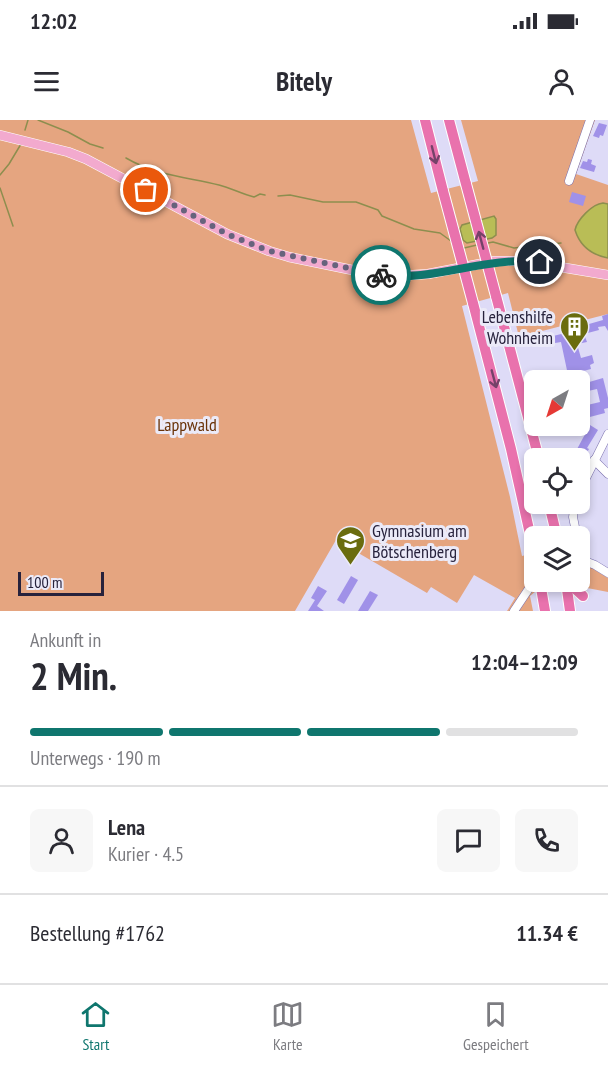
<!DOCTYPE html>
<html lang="de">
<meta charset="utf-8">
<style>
:root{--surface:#fff;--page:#f7f7f7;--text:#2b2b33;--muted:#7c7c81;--line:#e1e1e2;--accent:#0f766e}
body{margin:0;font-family:"PT Sans Narrow",sans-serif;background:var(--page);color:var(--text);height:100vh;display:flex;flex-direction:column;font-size:22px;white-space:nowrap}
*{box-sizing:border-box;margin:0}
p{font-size:20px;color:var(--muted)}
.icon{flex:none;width:33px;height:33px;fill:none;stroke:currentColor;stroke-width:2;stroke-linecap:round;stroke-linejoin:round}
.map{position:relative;height:491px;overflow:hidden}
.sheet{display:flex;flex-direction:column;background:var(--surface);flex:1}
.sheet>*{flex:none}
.needle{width:39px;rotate:219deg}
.fabs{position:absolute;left:524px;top:250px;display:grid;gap:12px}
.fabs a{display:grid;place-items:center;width:66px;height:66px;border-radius:9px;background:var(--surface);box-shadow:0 3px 9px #0003;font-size:30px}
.scale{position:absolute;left:18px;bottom:15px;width:86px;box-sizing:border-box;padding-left:6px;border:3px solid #27223c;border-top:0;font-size:16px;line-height:21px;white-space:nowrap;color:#27223c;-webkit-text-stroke:4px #ebeaf8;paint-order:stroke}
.pin{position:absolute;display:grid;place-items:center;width:51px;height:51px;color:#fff;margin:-26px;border:3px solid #fff;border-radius:50%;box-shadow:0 2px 6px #0007}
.courier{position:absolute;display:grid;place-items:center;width:60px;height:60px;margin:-30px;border:4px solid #0f766e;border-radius:50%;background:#fff;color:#222;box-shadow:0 2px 8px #0007}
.overview em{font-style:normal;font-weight:700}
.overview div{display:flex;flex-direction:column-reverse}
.overview{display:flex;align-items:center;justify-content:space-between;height:102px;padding:0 30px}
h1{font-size:39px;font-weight:700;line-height:45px}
.bar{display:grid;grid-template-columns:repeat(4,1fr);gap:9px 6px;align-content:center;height:72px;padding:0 30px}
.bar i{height:8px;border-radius:4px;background:var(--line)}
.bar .on{background:var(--accent)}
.bar p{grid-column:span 4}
.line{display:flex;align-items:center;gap:15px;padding:0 30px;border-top:2px solid var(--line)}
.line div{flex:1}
.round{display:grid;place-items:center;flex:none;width:63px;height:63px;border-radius:9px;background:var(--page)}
.status{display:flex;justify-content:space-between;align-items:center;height:42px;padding:0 30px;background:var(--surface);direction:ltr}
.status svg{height:16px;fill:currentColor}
header{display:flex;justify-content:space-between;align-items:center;height:78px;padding:0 30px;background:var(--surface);font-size:27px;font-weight:700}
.tab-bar{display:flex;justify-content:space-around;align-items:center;height:84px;border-top:2px solid var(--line);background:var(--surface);font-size:16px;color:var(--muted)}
.tab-bar a{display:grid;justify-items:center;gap:3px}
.tab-bar .on{color:var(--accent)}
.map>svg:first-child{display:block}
.green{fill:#e5a580}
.water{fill:#b9bd56;stroke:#8d8e4e;stroke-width:1.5}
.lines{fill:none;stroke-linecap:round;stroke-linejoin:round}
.stream{stroke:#8d8e4e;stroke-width:1.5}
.building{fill:#a091e8}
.minor-casing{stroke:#7a70ae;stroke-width:9}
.major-casing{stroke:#fff;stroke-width:10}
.highway-casing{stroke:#fff;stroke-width:12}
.minor{stroke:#fff;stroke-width:8}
.major{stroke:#f2aace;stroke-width:9}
.highway{stroke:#e972ad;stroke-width:10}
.highway-bridge-casing{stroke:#fff;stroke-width:12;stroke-linecap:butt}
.highway-bridge{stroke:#e972ad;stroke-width:10}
.oneway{stroke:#754269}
.done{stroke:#67637d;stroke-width:6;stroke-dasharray:0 10.8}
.route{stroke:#0f766e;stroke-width:8}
.labels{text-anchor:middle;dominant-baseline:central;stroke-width:6;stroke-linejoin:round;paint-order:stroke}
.poi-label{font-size:18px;fill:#27223c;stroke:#ebeaf8;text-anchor:end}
.park-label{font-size:18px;fill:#6a330a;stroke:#ebeaf8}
</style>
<div class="status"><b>12:02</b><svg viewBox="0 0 49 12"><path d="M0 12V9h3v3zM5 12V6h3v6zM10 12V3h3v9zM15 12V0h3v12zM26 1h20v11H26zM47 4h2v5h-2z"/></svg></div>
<header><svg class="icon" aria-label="menu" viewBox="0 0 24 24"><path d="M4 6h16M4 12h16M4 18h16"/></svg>Bitely<svg class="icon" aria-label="person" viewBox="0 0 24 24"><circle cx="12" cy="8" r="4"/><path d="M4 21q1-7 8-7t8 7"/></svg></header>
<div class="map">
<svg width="608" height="491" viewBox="0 0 608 491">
<rect width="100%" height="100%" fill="#dedbf7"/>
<!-- green -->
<g class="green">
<path d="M0,0H411L431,73L478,61L461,0H595L576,54L608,65V194L519,217L508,173L462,186L510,377L522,436L534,433V462H556L541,467L530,476L533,491H507L515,478L474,455L457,483L431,467L427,473L336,420L295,491H0Z"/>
<path d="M579,440L608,458V472L582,467V458H579Z"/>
</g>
<!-- water -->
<g class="water">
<path d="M603,83L608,84V138C592,135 580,126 575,110C577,100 592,84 603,83Z"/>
<path d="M494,96L496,99V115L492,118L467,123L463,120L460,109L462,105Z"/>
</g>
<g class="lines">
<!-- stream -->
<g class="stream">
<path d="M38,0L68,12L90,24L103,28"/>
<path d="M25,10L28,0"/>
<path d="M126,38C155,55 186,57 219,65C231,68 242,74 254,77L260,74L265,75"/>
<path d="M0,55L9,44L21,24"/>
<path d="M0,68L13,106"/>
<path d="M278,76L290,75L323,82H356L378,90L382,96L414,109L440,113L451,121"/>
<path d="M488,123L493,122L514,128L561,123"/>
<path d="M464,128L477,125"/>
</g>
</g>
<!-- building -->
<g class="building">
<path d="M599,3L607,5L603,16L600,15L599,18L593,16Z"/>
<path d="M588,39L592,40L591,44L596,46L594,52L580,48L583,41L587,42Z"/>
<path d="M572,72L586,76L583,86L569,82Z"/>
<path d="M608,194V211L605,206L598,207L599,210L584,214L587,222L577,224L581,238L592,235L594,243L590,245L591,249L568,255L561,222L555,223L553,216L582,209V206L603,200L602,196Z"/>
<path d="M603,258L608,278V288L604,289L605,293L586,298L585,293L579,294V287L600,282L597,269L579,273V265Z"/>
<path d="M590,305L598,310L587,328L589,329L585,336L576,331Z"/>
<path d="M351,456L358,460L344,484L337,480Z"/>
<path d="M318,466L327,471L317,486L324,491H308L315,480L311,478Z"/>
<path d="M370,471L378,475L368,491H358Z"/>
</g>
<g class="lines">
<defs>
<g id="minor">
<path d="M569,61L590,0"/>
<path d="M594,340L608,354"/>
<path d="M579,372L608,314"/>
<path d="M575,384L573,397L577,417"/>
<path d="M582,440L595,445L608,453"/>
<path d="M514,491L534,461"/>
</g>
<path id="major" d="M0,15L68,32L86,39L227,114L269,131L289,137L367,153L398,156L428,154L495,141H524L608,155"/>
<g id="highway">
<path d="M425,0L443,71"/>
<path d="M449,0L466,64"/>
<path d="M496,176L539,339"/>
<path d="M473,183L511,329L534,432"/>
<path d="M549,384L557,417"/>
<path d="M540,462L545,491"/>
<path d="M566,462L570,491"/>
<path d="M568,462L583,476"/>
</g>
</defs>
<!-- minor casing -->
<use href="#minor" class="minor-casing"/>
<!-- major casing -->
<use href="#major" class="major-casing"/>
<!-- highway casing -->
<use href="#highway" class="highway-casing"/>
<!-- minor -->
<use href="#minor" class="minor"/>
<!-- major -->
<use href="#major" class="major"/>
<!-- highway -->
<use href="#highway" class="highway"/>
<defs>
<g id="highway-bridge">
<path d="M466,64L496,176"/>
<path d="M443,71L473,183"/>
</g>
</defs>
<!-- highway-bridge casing -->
<use href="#highway-bridge" class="highway-bridge-casing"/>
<!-- highway-bridge -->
<use href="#highway-bridge" class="highway-bridge"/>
</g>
<!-- one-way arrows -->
<defs><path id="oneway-shaft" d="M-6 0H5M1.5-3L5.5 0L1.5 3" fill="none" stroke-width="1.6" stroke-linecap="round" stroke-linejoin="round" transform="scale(1.5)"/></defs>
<g class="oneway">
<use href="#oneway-shaft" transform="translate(434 35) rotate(76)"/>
<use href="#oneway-shaft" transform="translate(481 120) rotate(-105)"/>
<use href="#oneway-shaft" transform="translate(494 259) rotate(75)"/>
</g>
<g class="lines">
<!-- done -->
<path class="done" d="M146,70L227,114L269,131L381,155"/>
<!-- route -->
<path class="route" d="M381,155C435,162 484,136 540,142"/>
</g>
<!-- icons -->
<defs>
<symbol id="building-pin" viewBox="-11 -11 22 30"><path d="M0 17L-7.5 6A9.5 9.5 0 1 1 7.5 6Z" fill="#6a6c0e" stroke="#ebeaf8"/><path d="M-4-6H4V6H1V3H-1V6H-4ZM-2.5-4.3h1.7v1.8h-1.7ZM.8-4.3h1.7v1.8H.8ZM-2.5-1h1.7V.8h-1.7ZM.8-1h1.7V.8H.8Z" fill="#fff"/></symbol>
<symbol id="school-pin" viewBox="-11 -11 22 30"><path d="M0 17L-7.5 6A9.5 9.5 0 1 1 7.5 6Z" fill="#6a6c0e" stroke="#ebeaf8"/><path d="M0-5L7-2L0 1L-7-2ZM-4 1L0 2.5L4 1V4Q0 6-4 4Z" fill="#fff"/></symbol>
</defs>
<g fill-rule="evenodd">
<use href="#building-pin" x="558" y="190" width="33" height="45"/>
<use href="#school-pin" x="334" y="404" width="33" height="45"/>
</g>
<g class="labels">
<!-- poi labels -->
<g class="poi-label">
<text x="553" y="196">Lebenshilfe<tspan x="553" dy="21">Wohnheim</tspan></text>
<text x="372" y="410" text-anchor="start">Gymnasium am<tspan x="372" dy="21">Bötschenberg</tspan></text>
</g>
<!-- park labels -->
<g class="park-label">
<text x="187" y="304">Lappwald</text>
</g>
</g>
</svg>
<div class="fabs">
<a><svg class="needle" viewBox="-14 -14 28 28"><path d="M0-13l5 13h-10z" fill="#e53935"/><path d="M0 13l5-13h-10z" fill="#7c7c81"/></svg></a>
<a><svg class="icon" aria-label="locate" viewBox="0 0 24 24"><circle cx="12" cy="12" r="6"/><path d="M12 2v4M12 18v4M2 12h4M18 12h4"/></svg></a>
<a><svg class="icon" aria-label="layers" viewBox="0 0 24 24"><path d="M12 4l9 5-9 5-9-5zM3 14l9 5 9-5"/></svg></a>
</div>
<div class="scale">100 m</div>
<div class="pin" style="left:146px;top:70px;background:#ea580c"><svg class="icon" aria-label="bag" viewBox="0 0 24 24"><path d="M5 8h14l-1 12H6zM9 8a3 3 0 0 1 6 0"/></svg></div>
<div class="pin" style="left:540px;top:142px;background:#1f2937"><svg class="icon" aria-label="home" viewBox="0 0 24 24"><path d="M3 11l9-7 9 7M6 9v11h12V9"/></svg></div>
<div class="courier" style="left:381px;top:155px"><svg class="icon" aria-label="bike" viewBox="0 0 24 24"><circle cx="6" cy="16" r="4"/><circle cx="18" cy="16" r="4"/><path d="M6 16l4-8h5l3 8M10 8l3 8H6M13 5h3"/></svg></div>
</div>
<section class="sheet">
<div class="overview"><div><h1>2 Min.</h1><p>Ankunft in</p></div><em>12:04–12:09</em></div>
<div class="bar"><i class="on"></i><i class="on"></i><i class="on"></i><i></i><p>Unterwegs · 190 m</p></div>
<div class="line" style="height:108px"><a class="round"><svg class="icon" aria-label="person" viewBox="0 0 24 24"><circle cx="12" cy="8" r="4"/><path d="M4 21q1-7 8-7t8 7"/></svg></a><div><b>Lena</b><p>Kurier · 4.5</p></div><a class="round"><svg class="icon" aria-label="chat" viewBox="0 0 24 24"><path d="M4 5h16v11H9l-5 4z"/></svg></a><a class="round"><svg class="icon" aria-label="phone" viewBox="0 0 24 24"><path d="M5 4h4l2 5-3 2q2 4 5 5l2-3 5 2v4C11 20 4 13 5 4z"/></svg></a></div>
<div class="line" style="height:78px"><div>Bestellung #1762</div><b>11.34 €</b></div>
</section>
<nav class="tab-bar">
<a class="on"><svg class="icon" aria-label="home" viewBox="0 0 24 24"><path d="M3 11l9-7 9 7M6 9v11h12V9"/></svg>Start</a>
<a><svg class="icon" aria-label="map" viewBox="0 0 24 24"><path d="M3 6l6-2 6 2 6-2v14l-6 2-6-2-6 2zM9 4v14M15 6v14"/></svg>Karte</a>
<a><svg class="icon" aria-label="saved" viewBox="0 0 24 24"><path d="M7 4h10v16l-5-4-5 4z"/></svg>Gespeichert</a>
</nav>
